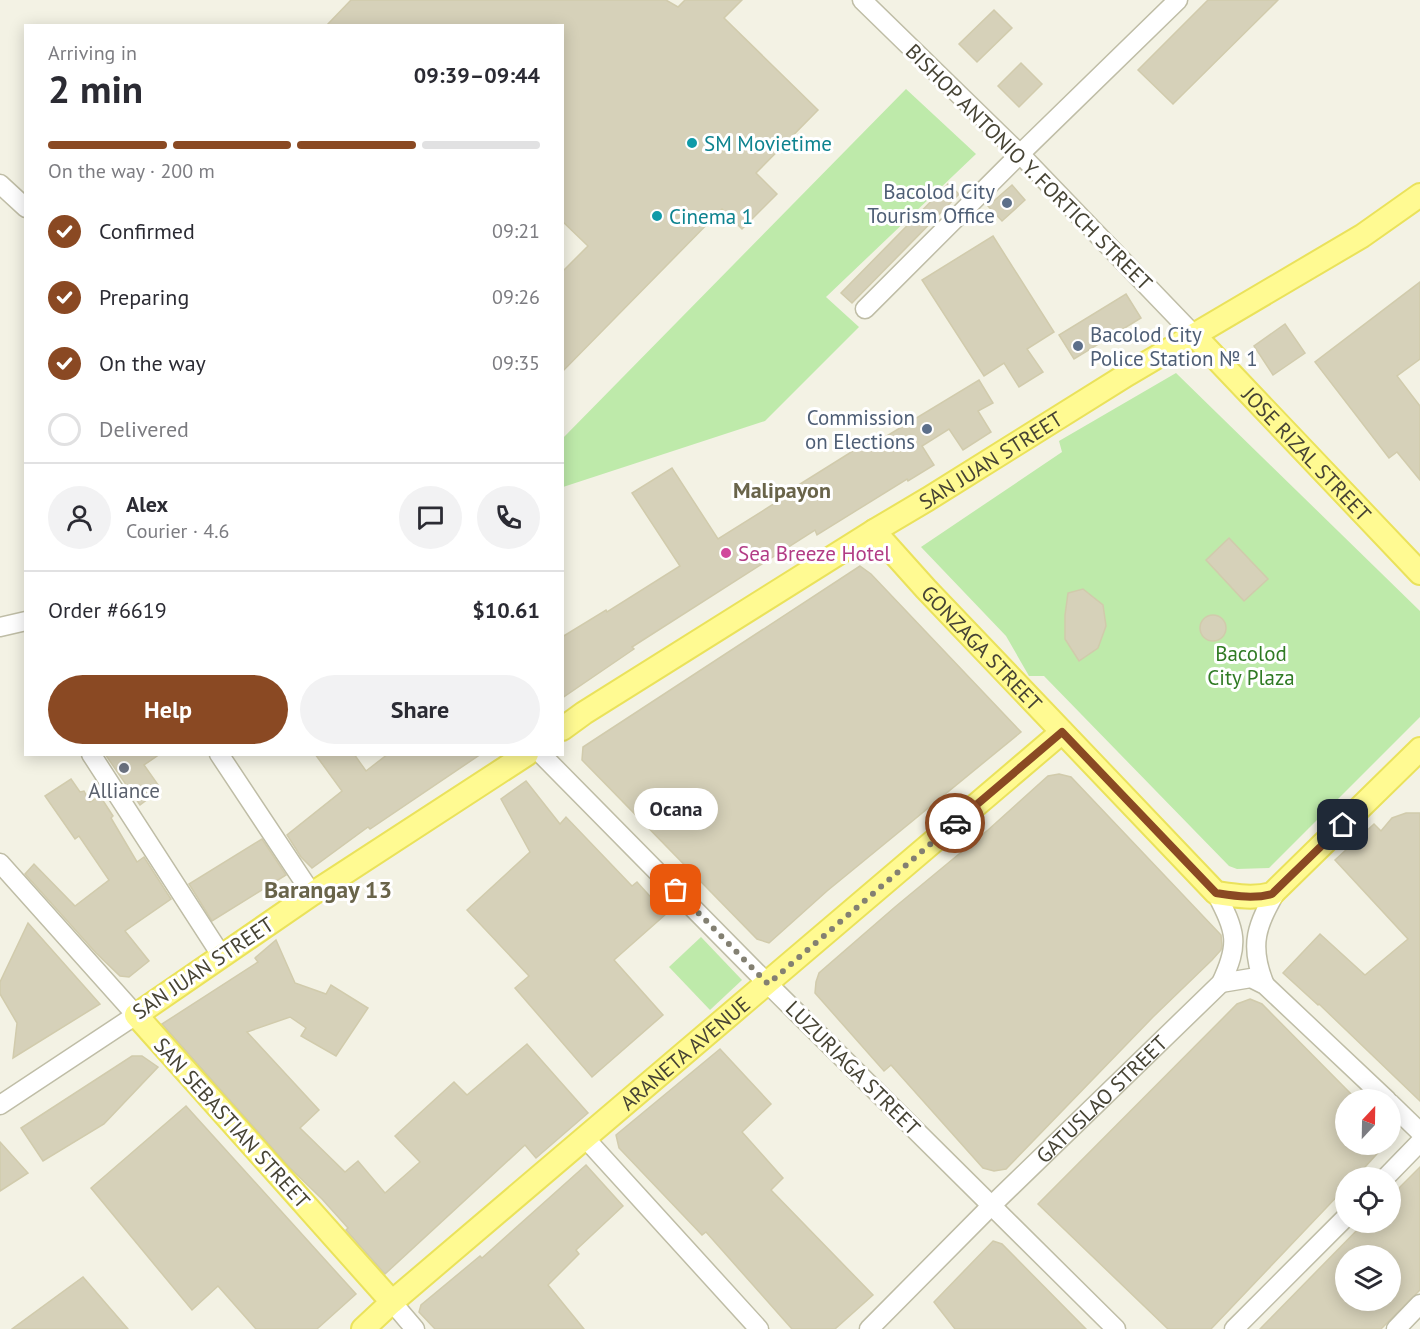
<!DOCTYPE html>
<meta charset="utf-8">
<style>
:root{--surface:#fff;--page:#f2f2f3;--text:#2b2b33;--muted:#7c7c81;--line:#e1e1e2;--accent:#8a4923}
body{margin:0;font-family:"PT Sans",sans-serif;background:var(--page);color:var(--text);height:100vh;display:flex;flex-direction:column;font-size:22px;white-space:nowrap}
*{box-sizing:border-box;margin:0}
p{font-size:20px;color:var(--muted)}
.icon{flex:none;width:33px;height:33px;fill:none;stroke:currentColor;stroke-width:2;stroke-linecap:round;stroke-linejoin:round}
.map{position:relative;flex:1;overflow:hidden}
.drawer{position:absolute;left:24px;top:24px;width:540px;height:732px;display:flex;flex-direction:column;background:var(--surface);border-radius:0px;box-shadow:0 3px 15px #0003}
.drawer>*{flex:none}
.needle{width:39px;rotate:22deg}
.fabs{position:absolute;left:1335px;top:1089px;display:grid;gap:12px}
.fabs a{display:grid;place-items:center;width:66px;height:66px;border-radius:50%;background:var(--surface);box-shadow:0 3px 15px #0003;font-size:30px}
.pin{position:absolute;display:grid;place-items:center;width:51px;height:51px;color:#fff;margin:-26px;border-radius:12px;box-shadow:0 3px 9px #0006}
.courier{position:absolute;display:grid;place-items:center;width:60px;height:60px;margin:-30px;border:4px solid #8a4923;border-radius:50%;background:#fff;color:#222;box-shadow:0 2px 8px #0007}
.bubble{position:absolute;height:42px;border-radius:21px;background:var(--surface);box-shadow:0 3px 15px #0003;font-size:20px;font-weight:800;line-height:42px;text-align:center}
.headline em{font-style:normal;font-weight:800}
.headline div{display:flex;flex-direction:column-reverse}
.headline{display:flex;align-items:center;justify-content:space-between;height:102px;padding:0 24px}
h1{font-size:39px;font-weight:800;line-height:45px}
.bar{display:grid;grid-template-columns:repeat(4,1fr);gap:9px 6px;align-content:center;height:72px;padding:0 24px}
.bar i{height:8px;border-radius:4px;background:var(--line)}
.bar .on{background:var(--accent)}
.bar p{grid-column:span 4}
.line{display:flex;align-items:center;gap:15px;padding:0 24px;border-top:2px solid var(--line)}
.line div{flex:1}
.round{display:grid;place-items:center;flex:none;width:63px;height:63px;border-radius:32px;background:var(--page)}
ol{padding:0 24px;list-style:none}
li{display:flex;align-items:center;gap:18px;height:66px}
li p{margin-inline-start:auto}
li .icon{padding:6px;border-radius:50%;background:var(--accent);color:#fff;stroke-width:4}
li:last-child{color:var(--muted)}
li i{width:33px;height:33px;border:3px solid var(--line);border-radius:50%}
.button{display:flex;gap:12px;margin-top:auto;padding:12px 24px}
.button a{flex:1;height:69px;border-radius:36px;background:var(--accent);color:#fff;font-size:24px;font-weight:800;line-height:69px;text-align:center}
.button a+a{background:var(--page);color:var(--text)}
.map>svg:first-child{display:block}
.green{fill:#beeaaa}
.building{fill:#d6d1b9;stroke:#d1cbac;stroke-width:1.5;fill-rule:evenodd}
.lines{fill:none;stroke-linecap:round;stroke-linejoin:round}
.minor-casing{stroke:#bfbda6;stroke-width:21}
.major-casing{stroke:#eae25b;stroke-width:26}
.minor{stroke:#fff;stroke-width:18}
.major{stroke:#fffa92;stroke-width:22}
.done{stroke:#838072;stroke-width:6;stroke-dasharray:0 10.8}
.route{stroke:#8a4923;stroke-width:8}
.culture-dot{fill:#0f9aa8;stroke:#fff;stroke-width:2}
.service-dot{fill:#5c6f8a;stroke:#fff;stroke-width:2}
.hotel-dot{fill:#d1479c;stroke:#fff;stroke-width:2}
.worship-dot{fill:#6b7280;stroke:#fff;stroke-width:2}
.labels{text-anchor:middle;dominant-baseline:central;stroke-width:6;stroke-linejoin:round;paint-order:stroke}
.culture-label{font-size:21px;fill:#0d838f;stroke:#fff;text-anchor:start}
.street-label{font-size:21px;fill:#464334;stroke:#fff}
.service-label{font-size:21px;fill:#4e5e75;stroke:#fff;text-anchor:end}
.hotel-label{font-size:21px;fill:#b23c85;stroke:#fff;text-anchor:start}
.park-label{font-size:21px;fill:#307b24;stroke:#fff}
.worship-label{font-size:21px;fill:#5b616d;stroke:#fff}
.neighbourhood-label{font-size:22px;font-weight:bold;fill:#69644a;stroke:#fff}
.quarter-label{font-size:24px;font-weight:bold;fill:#69644a;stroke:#fff}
</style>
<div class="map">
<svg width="1420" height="1329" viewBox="0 0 1420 1329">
<rect width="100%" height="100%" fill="#f3f2e4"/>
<!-- green -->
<g class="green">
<path d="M906,89L976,154L826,297L859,327L765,421L563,487V438Z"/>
<path d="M1176,373L1420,611V717L1269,868L1237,869L1229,866L1044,676H1029L1006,636L921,547L1062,452L1059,441Z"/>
<path d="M701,937L742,980L710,1010L669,967Z"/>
</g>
<!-- building -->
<g class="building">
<path d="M351,0H666L678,7L685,0H742L724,18L818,110L756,173L777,194L742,229L722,209L562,372V272L588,246L562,221V26H326Z"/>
<path d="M1208,0H1278L1173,104L1138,70Z"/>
<path d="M994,10L1012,28L977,62L959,44Z"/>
<path d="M1021,63L1042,84L1019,107L998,86Z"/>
<path d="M948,184L959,194L852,303L841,293Z"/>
<path d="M1012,185L1025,200L1002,221L988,206Z"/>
<path d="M993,236L1054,332L1027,349L1043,372L1019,387L1004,363L984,376L922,280Z"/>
<path d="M1420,282V359L1397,376L1420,406V480L1397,452L1389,458L1315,362Z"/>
<path d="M1126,294L1141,318L1074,359L1059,335Z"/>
<path d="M1285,324L1305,353L1273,375L1254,346Z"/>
<path d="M979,380L993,403L978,411L991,432L963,450L949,429L922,446L934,465L908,481L907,479L817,535L815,530L632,647L634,649L562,698V637L606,610L607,612L680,566L632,493L672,468L718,539L791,493L789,491L864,444L867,448Z"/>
<path d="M1229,538L1268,579L1244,601L1206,560Z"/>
<path d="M860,566L871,574L1021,732L827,891L769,943L757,939L582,760L583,747Z"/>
<path d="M1083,589L1103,605L1106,626L1098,648L1079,661L1065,639V615L1068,593Z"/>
<circle cx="1213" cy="628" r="13"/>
<path d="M105,754H160L144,765L161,789L140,805Z"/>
<path d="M315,754H354L366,771L388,754H481L370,829L368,827L312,868L301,857L287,835L342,791Z"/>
<path d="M1059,774L1071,777L1221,935L1222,946L1221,950L1212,960L1153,1017L1006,1169L994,1171L983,1168L891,1065L884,1071L815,993L816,982L819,973L895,907L988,830L1048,776Z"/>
<path d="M71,779L80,792L84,791L90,802L100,796L113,816L111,818L137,862L144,857L171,899L125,931L149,961L129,977L120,976L96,953L25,874L34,864L75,906L109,880L79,836L75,839L45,796Z"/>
<path d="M526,781L560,824L566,817L632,886L637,882L666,914L614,960L663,1015L592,1077L515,988L529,976L467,910L530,852L501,799Z"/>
<path d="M1406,813H1420V1101L1319,1004L1318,1005L1283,973L1320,934L1365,975L1408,939L1335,860L1374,824L1381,831L1392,818Z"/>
<path d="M262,839L286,875L212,921L189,884Z"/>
<path d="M28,923L100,1004L13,1058L17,1023L0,994V982Z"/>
<path d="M276,940L295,983L326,994L331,985L368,1008L336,1056L301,1036L306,1028L290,1017L247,1032L319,1110L300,1128L345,1172L358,1161L385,1193L420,1162L395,1136L454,1082L467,1095L527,1044L588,1113L536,1158L525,1145L385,1274L346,1230L348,1228L322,1199L290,1168L162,1024L258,962L255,958Z"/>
<path d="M1250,999L1262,1004L1357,1100H1346V1144H1386L1355,1178H1346V1187L1211,1329H1168L1038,1204L1237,1004Z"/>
<path d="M720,1049L771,1104L742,1132L783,1178L771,1190L873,1295L835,1329H792L706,1232L702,1235L619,1148L616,1135Z"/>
<path d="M132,1056H142L158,1067L104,1124L43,1161L21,1128Z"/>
<path d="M186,1106L356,1294L317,1329H256L218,1286L192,1310L91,1188Z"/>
<path d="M0,1142L28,1173L0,1191Z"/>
<path d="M586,1165L623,1206L576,1250L579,1254L548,1285L584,1329H435L419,1312L421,1305L480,1256L482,1258Z"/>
<path d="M1420,1167V1290L1381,1329H1260L1365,1222H1390V1197ZM1346,1256H1390V1300H1346Z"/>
<path d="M993,1241L1002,1244L1086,1329H955L934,1302Z"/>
<path d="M83,1277L128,1329H12Z"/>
</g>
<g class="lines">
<defs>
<g id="minor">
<path d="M862,0L1020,154L1194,335"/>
<path d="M0,184L26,208"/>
<path d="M865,309L1020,154L1178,0"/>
<path d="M0,627L26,621"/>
<path d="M91,754L221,955"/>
<path d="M219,754L312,894"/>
<path d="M541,754L768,984L1116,1329"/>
<path d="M0,863L136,1015L0,1105"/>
<path d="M1221,983L1251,978L1265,985L1387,1100"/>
<path d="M1265,985C1248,944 1257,925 1278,888"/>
<path d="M1390,1103L1420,1132"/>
<path d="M586,1139L759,1329"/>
<path d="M1385,1178L1420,1142"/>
<path d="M392,1302L415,1329"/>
<path id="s1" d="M869,1329L991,1206L1221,983C1240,943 1236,932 1216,893"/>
<path d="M1234,1329L1346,1217"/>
<path d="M1396,1329L1420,1304"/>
</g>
<g id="major">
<path id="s2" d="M1194,335L1420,573"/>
<path id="s3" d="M874,531L926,589L1216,893C1236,896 1253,899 1272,894L1420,749"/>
<path id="s4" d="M562,729L584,713L874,531L928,499L1128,374L1362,236L1420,195"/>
<path d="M392,1302L136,1015L312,894L527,754"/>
<path id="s5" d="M363,1329L392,1302L1062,732"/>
</g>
</defs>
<!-- minor casing -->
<use href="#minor" class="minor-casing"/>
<!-- major casing -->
<use href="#major" class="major-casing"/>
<!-- minor -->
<use href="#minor" class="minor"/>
<!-- major -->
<use href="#major" class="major"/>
</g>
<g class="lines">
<!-- done -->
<path class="done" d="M676,890L768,984L955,823"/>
<!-- route -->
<path class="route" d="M955,823L1062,732L1216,893C1236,896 1253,899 1272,894L1343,825"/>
</g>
<!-- markers -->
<g class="culture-dot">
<circle cx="692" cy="143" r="6"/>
<circle cx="657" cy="216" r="6"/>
</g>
<g class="service-dot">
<circle cx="1007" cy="203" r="6"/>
<circle cx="1078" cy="346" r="6"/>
<circle cx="927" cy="429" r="6"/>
</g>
<circle class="hotel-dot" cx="726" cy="553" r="6"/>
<circle class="worship-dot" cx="124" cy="768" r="6"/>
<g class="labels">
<!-- culture labels -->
<g class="culture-label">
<text x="704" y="143">SM Movietime</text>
<text x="669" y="216">Cinema 1</text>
</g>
<!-- street labels -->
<g class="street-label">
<text transform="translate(1029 167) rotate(45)">BISHOP ANTONIO Y. FORTICH STREET</text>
<text stroke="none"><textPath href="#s2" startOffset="164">JOSE RIZAL STREET</textPath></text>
<text stroke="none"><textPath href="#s4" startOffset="506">SAN JUAN STREET</textPath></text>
<text stroke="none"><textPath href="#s3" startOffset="159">GONZAGA STREET</textPath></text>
<text transform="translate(203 968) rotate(-34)">SAN JUAN STREET</text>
<text stroke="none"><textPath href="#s5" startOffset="424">ARANETA AVENUE</textPath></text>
<text transform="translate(853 1068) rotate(45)">LUZURIAGA STREET</text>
<text stroke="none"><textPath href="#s1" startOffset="327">GATUSLAO STREET</textPath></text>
<text transform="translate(232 1123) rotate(48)">SAN SEBASTIAN STREET</text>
</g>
<!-- service labels -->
<g class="service-label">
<text x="995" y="191">Bacolod City<tspan x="995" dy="24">Tourism Office</tspan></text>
<text x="1090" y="334" text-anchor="start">Bacolod City<tspan x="1090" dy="24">Police Station № 1</tspan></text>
<text x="915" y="417">Commission<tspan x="915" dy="24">on Elections</tspan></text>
</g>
<!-- hotel labels -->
<g class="hotel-label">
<text x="738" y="553">Sea Breeze Hotel</text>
</g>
<!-- park labels -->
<g class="park-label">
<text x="1251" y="653">Bacolod<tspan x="1251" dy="24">City Plaza</tspan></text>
</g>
<!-- worship labels -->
<g class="worship-label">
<text x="124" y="790">Alliance</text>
</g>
<!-- neighbourhood labels -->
<g class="neighbourhood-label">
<text x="782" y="490">Malipayon</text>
</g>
<!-- quarter labels -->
<g class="quarter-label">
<text x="328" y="889">Barangay 13</text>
</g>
</g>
</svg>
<div class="fabs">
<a><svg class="needle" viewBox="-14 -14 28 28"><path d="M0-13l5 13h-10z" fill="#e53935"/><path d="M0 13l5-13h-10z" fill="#7c7c81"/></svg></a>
<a><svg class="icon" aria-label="locate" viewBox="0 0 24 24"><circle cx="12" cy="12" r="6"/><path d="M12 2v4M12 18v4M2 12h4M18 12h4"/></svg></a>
<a><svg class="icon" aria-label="layers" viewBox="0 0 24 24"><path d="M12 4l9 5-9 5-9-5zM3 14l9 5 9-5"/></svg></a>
</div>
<div class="pin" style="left:676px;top:890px;background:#ea580c"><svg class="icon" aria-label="bag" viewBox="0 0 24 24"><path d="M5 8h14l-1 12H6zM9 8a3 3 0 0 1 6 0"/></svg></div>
<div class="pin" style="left:1343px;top:825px;background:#1f2937"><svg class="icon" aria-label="home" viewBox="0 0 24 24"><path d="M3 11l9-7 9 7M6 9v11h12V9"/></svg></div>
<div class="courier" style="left:955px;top:823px"><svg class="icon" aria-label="car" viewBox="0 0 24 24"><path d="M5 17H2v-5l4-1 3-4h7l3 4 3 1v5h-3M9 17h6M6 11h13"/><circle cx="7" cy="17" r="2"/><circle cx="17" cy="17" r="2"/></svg></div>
<div class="bubble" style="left:634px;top:788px;width:84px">Ocana</div>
<section class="drawer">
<div class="headline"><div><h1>2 min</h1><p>Arriving in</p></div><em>09:39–09:44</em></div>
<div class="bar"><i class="on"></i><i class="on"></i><i class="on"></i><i></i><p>On the way · 200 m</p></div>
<ol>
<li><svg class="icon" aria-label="check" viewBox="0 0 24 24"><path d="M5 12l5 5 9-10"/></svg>Confirmed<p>09:21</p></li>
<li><svg class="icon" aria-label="check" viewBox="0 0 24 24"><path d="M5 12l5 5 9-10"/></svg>Preparing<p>09:26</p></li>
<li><svg class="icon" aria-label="check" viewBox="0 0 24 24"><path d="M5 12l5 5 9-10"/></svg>On the way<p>09:35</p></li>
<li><i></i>Delivered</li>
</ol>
<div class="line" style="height:108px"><a class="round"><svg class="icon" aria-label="person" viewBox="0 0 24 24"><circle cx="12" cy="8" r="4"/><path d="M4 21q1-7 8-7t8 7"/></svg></a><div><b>Alex</b><p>Courier · 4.6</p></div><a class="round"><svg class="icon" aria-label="chat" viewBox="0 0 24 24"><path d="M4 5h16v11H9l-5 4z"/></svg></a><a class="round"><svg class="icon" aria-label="phone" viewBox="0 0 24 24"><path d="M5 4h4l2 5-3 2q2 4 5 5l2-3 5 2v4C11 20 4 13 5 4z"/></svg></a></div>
<div class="line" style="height:78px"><div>Order #6619</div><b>$10.61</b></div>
<div class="button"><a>Help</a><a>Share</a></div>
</section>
</div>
